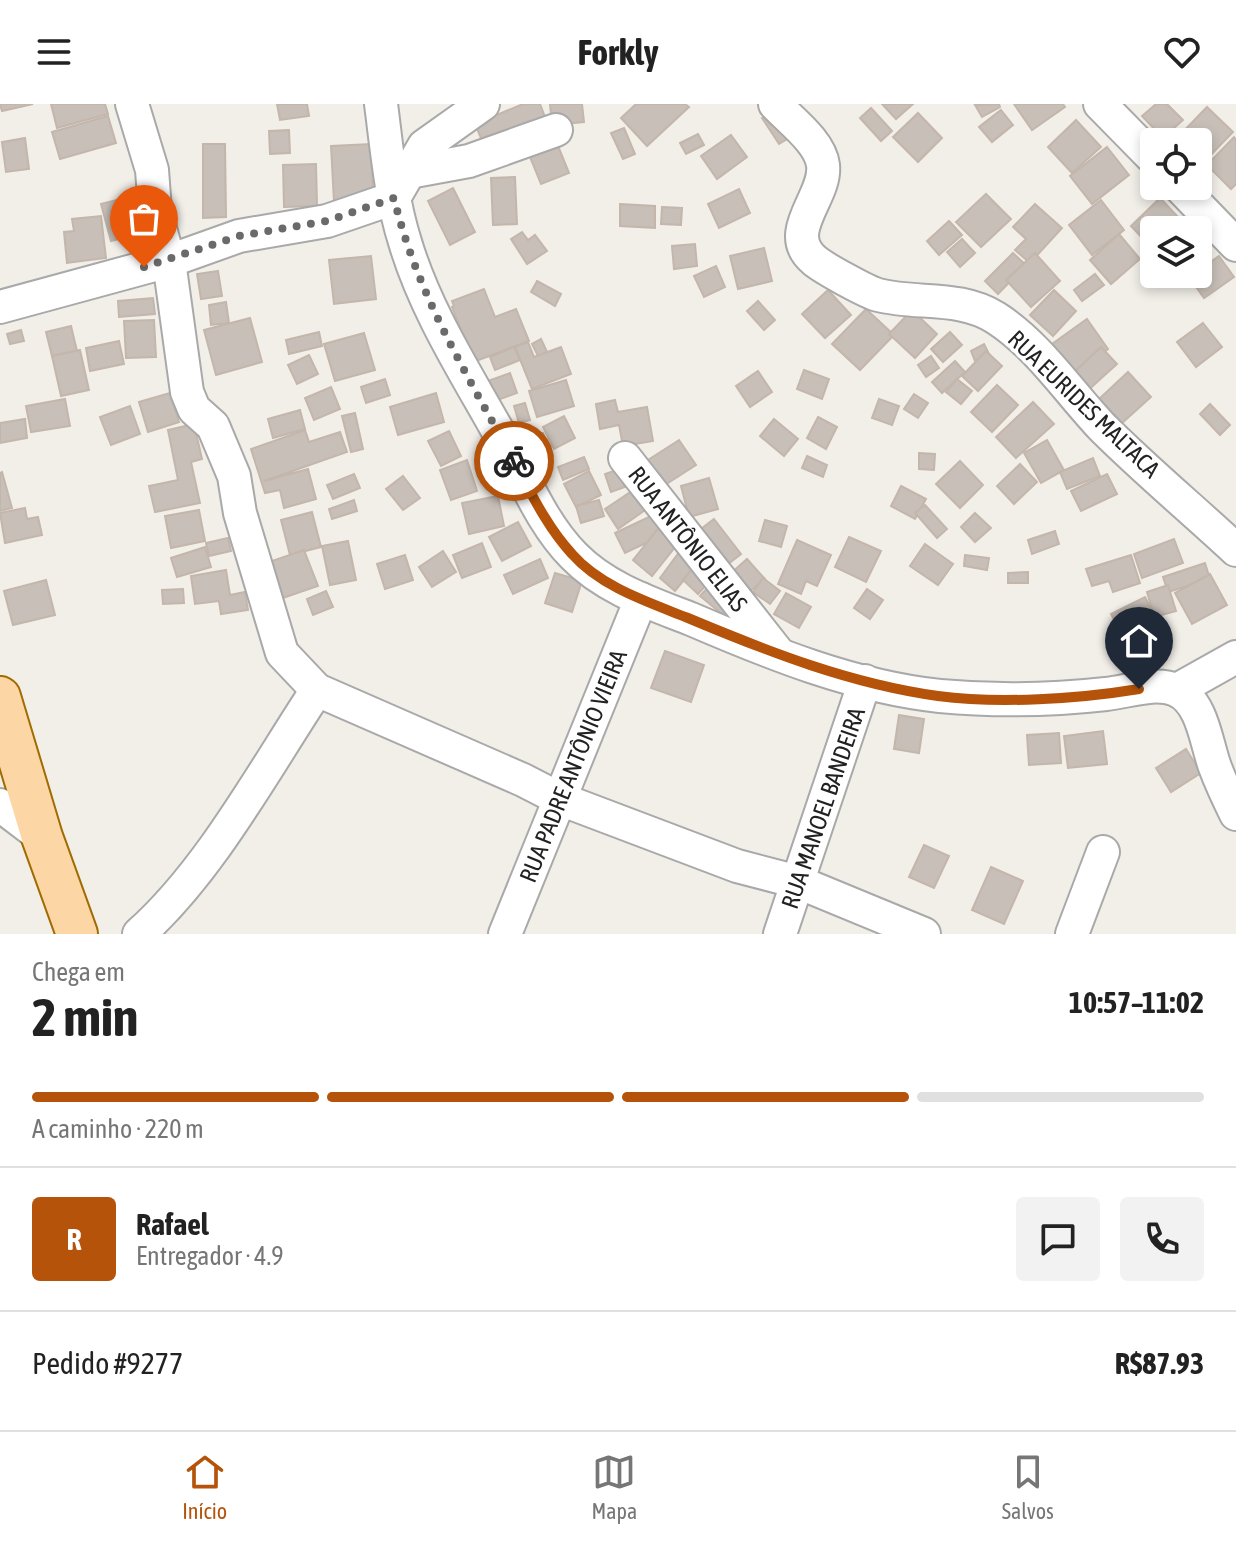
<!DOCTYPE html>
<html lang="pt">
<meta charset="utf-8">
<style>
:root{--surface:#fff;--page:#f2f2f2;--text:#222;--muted:#767676;--line:#e0e0e0;--accent:#b45309}
body{margin:0;font-family:"Asap Condensed",sans-serif;background:var(--page);color:var(--text);height:100vh;display:flex;flex-direction:column;font-size:30px;white-space:nowrap}
*{box-sizing:border-box;margin:0}
p{font-size:26px;color:var(--muted)}
.icon{flex:none;width:44px;height:44px;fill:none;stroke:currentColor;stroke-width:2;stroke-linecap:round;stroke-linejoin:round}
.map{position:relative;height:830px;overflow:hidden}
.details{display:flex;flex-direction:column;background:var(--surface);flex:1}
.details>*{flex:none}
.tools{position:absolute;left:1140px;top:24px;display:grid;gap:16px}
.tools a{display:grid;place-items:center;width:72px;height:72px;border-radius:8px;background:var(--surface);box-shadow:0 4px 12px #0003;font-size:40px}
.pin{position:absolute;display:grid;place-items:center;width:68px;height:68px;color:#fff;margin:-82px -34px;border-radius:50% 50% 50% 0;rotate:-45deg;box-shadow:0 0 8px #0007}
.pin .icon{rotate:45deg}
.courier{position:absolute;display:grid;place-items:center;width:80px;height:80px;margin:-40px;border:6px solid #b45309;border-radius:50%;background:#fff;color:#222;box-shadow:0 2px 10px #0007}
.head em{font-style:normal;font-weight:700}
.head div{display:flex;flex-direction:column-reverse}
.head{display:flex;align-items:center;justify-content:space-between;height:136px;padding:0 32px}
h1{font-size:52px;font-weight:700;line-height:60px}
.bar{display:grid;grid-template-columns:repeat(4,1fr);gap:12px 8px;align-content:center;height:96px;padding:0 32px}
.bar i{height:10px;border-radius:6px;background:var(--line)}
.bar .current{background:var(--accent)}
.bar p{grid-column:span 4}
.line{display:flex;align-items:center;gap:20px;padding:0 32px;border-top:2px solid var(--line)}
.line div{flex:1}
.round{display:grid;place-items:center;flex:none;width:84px;height:84px;border-radius:8px;background:var(--page)}
header{display:flex;justify-content:space-between;align-items:center;height:104px;padding:0 32px;background:var(--surface);font-size:36px;font-weight:700}
.dock{display:flex;justify-content:space-around;align-items:center;height:112px;border-top:2px solid var(--line);background:var(--surface);font-size:22px;color:var(--muted)}
.dock a{display:grid;justify-items:center;gap:4px}
.dock .current{color:var(--accent)}
.map>svg:first-child{display:block}
.building{fill:#c7bfb8;stroke:#c4b6ab;stroke-width:2}
.lines{fill:none;stroke-linecap:round;stroke-linejoin:round}
.minor-casing{stroke:#a9a9a9;stroke-width:36}
.major-casing{stroke:#a06b00;stroke-width:44}
.minor{stroke:#fff;stroke-width:32}
.major{stroke:#fcd6a4;stroke-width:40}
.done{stroke:#6b6a68;stroke-width:8;stroke-dasharray:0 14.4}
.route{stroke:#b45309;stroke-width:10}
.labels{text-anchor:middle;dominant-baseline:central;stroke-width:7;stroke-linejoin:round;paint-order:stroke}
.street-label{font-size:24px;fill:#222;stroke:#fff}
</style>
<header><svg class="icon" aria-label="menu" viewBox="0 0 24 24"><path d="M4 6h16M4 12h16M4 18h16"/></svg>Forkly<svg class="icon" aria-label="heart" viewBox="0 0 24 24"><path d="M12 20l-8-8c-3-5 5-10 8-4 3-6 11-1 8 4z"/></svg></header>
<div class="map">
<svg width="1236" height="830" viewBox="0 0 1236 830">
<rect width="100%" height="100%" fill="#f2efe9"/>
<!-- building -->
<g class="building">
<path d="M0,0H33L2,7Z"/>
<path d="M51,0H105L108,10L57,24Z"/>
<path d="M277,0H307L309,12L280,16Z"/>
<path d="M523,0H540L548,21L486,46L475,20Z"/>
<path d="M550,0H582L584,18L552,21Z"/>
<path d="M636,0H685L689,3L647,42L621,14Z"/>
<path d="M882,0H913L896,15Z"/>
<path d="M999,0L1000,3L982,13L975,1Z"/>
<path d="M1014,0H1063L1065,3L1032,26Z"/>
<path d="M1156,0H1167L1183,16L1163,34L1142,12Z"/>
<path d="M1207,3L1233,28L1202,60L1198,56V38H1179L1176,35Z"/>
<path d="M777,4L794,31L779,40L762,14Z"/>
<path d="M871,4L892,27L881,37L860,14Z"/>
<path d="M1001,6L1013,21L992,38L979,23Z"/>
<path d="M918,9L942,34L918,58L893,33Z"/>
<path d="M108,12L116,39L60,55L52,28Z"/>
<path d="M1076,16L1101,43L1072,69L1048,43Z"/>
<path d="M624,24L635,50L623,55L611,29Z"/>
<path d="M289,26L290,49L270,50L269,27Z"/>
<path d="M698,30L704,41L686,50L680,39Z"/>
<path d="M731,31L747,53L717,75L701,52Z"/>
<path d="M1234,33L1236,36V80L1231,85L1207,61Z"/>
<path d="M25,34L29,65L6,68L2,38Z"/>
<path d="M556,37L569,69L541,80L528,48Z"/>
<path d="M203,40H225L226,113L203,114Z"/>
<path d="M371,40L373,85H369V96L334,98L331,42Z"/>
<path d="M1107,43L1129,71L1092,100L1070,72Z"/>
<path d="M316,60L317,102L284,103L283,61Z"/>
<path d="M515,73L517,120L493,121L491,74Z"/>
<path d="M453,84L475,128L450,141L428,97Z"/>
<path d="M739,85L750,109L719,124L708,100Z"/>
<path d="M986,90L1011,115L981,143L956,118Z"/>
<path d="M133,92L143,129L111,137L101,100Z"/>
<path d="M1160,94L1177,112L1161,126H1154V133L1147,139L1131,122Z"/>
<path d="M1101,96L1124,126L1092,151L1069,121Z"/>
<path d="M620,100L655,102V124L620,122Z"/>
<path d="M1035,100L1062,124L1030,159L1015,146L1026,135L1013,123Z"/>
<path d="M662,103L682,104L681,121L661,120Z"/>
<path d="M101,112L106,154L67,159L64,128L74,127L72,115Z"/>
<path d="M949,117L962,131L939,151L927,137Z"/>
<path d="M522,128L528,136L535,131L547,147L527,160L511,135Z"/>
<path d="M1119,130L1140,155L1111,180L1090,156Z"/>
<path d="M962,135L975,149L960,163L947,148Z"/>
<path d="M695,140L697,162L674,165L672,142Z"/>
<path d="M764,144L772,177L738,185L730,152Z"/>
<path d="M1013,149L1026,161L998,190L985,177Z"/>
<path d="M1035,149L1060,177L1031,203L1006,176Z"/>
<path d="M371,152L376,195L334,200L329,156Z"/>
<path d="M1219,152L1234,173L1204,194L1189,173L1198,170V167Z"/>
<path d="M1154,159V170H1174L1160,183L1146,167Z"/>
<path d="M716,162L725,183L704,193L694,172Z"/>
<path d="M218,167L222,192L201,195L197,170Z"/>
<path d="M1095,170L1104,181L1082,197L1074,186Z"/>
<path d="M537,177L561,190L555,202L531,188Z"/>
<path d="M484,185L495,213L516,205L529,237L468,260L467,241L452,203L454,202L452,197Z"/>
<path d="M828,186L851,211L825,234L802,210Z"/>
<path d="M1054,186L1076,207L1053,232L1030,211Z"/>
<path d="M153,194L155,210L119,213L118,197Z"/>
<path d="M758,197L775,216L764,226L747,207Z"/>
<path d="M226,198L229,219L211,221L209,201Z"/>
<path d="M866,205L894,231L860,266L832,240Z"/>
<path d="M912,206L937,230L915,254L889,230Z"/>
<path d="M250,214L262,258L216,271L204,226Z"/>
<path d="M1087,215L1108,245L1074,270L1052,240Z"/>
<path d="M154,216L156,253L126,254L124,217Z"/>
<path d="M1203,219L1222,243L1196,263L1177,238Z"/>
<path d="M71,222L77,247L52,252L46,228Z"/>
<path d="M21,226L24,237L10,240L7,230Z"/>
<path d="M319,228L322,242L289,250L286,236Z"/>
<path d="M950,228L962,241L943,258L931,245Z"/>
<path d="M364,229L375,266L335,277L324,240Z"/>
<path d="M541,235L548,250L539,254L532,240Z"/>
<path d="M119,237L124,260L90,267L86,244Z"/>
<path d="M528,238L534,253L561,243L571,270L532,285L515,243Z"/>
<path d="M984,240L989,250L975,257L971,247Z"/>
<path d="M514,243L520,256L495,266L490,253Z"/>
<path d="M1101,243L1117,260L1086,288L1070,272Z"/>
<path d="M80,246L89,286L61,292L52,252Z"/>
<path d="M986,247L1002,262L978,287L962,272Z"/>
<path d="M309,251L318,270L297,280L288,261Z"/>
<path d="M931,252L939,264L926,273L918,261Z"/>
<path d="M955,257L965,268L942,289L932,278Z"/>
<path d="M804,266L829,275L822,295L797,285Z"/>
<path d="M758,267L772,288L750,303L736,282Z"/>
<path d="M1128,268L1151,293L1122,319L1099,295Z"/>
<path d="M510,269L517,289L492,298L485,278Z"/>
<path d="M385,275L390,291L366,299L361,283Z"/>
<path d="M957,275L972,287L961,300L946,288Z"/>
<path d="M566,276L574,302L537,313L529,287Z"/>
<path d="M997,281L1018,301L992,328L971,308Z"/>
<path d="M331,283L340,305L314,316L305,294Z"/>
<path d="M170,289L179,318L148,328L139,298Z"/>
<path d="M436,289L444,318L398,331L390,303Z"/>
<path d="M914,290L928,299L918,314L904,305Z"/>
<path d="M65,295L70,322L31,328L26,302Z"/>
<path d="M879,295L899,302L892,321L872,314Z"/>
<path d="M615,296L618,308L647,303L653,337L623,342L619,321L600,325L596,300Z"/>
<path d="M1033,298L1054,320L1016,354L996,333Z"/>
<path d="M525,299L530,316L519,319L514,302Z"/>
<path d="M1210,300L1230,321L1220,331L1200,310Z"/>
<path d="M130,302L140,330L111,341L100,313Z"/>
<path d="M300,306L305,325L273,334L268,315Z"/>
<path d="M355,309L363,345L351,348L342,312Z"/>
<path d="M564,312L575,334L554,345L543,323Z"/>
<path d="M818,313L837,323L826,345L807,334Z"/>
<path d="M25,315L27,334L0,339V319Z"/>
<path d="M774,315L798,335L784,352L760,332Z"/>
<path d="M194,320L202,355L191,358L200,399L155,408L149,382L178,376L168,326Z"/>
<path d="M305,326L309,338L340,328L347,348L264,377L308,365L316,395L284,404L280,386L265,389L251,345Z"/>
<path d="M449,327L461,352L441,362L428,337Z"/>
<path d="M543,329L553,352L541,358L531,334Z"/>
<path d="M679,336L696,361L665,381L648,356Z"/>
<path d="M1047,336L1064,366L1041,379L1024,349Z"/>
<path d="M919,349L935,350L934,366L919,365Z"/>
<path d="M807,352L827,361L823,373L802,364Z"/>
<path d="M584,353L589,365L563,376L558,363Z"/>
<path d="M1093,354L1100,372L1067,385L1060,368Z"/>
<path d="M467,356L477,387L451,396L440,366Z"/>
<path d="M960,357L983,381L960,404L936,380Z"/>
<path d="M1020,360L1037,378L1014,400L997,382Z"/>
<path d="M619,365L625,383L611,388L605,370Z"/>
<path d="M589,367L601,391L576,403L564,380Z"/>
<path d="M2,368L12,404L0,407V369Z"/>
<path d="M354,370L360,384L333,395L327,381Z"/>
<path d="M1107,370L1117,390L1081,407L1071,387Z"/>
<path d="M403,372L420,394L403,406L386,385Z"/>
<path d="M709,374L718,405L689,413L681,382Z"/>
<path d="M901,382L926,395L915,415L891,402Z"/>
<path d="M635,385L648,404L618,425L605,405Z"/>
<path d="M498,392L504,422L469,430L462,399Z"/>
<path d="M354,396L357,407L332,415L329,405Z"/>
<path d="M599,396L604,412L581,419L576,402Z"/>
<path d="M925,401L947,425L937,434L915,409Z"/>
<path d="M25,404L27,415L38,413L42,431L5,439L0,409Z"/>
<path d="M199,406L205,437L171,444L165,412Z"/>
<path d="M312,408L321,443L290,451L281,416Z"/>
<path d="M975,409L991,424L975,438L961,423Z"/>
<path d="M653,411L663,431L625,449L615,429Z"/>
<path d="M714,415L741,450L719,467L692,432Z"/>
<path d="M765,416L787,422L781,443L759,437Z"/>
<path d="M518,418L531,442L502,457L489,433Z"/>
<path d="M661,421L680,437L652,472L633,456Z"/>
<path d="M1055,427L1059,440L1032,450L1028,436Z"/>
<path d="M849,433L881,447L866,478L835,463Z"/>
<path d="M228,434L231,447L209,452L206,439Z"/>
<path d="M1174,435L1183,459L1142,474L1134,450Z"/>
<path d="M797,436L831,451L817,482L806,477L801,490L778,480Z"/>
<path d="M348,437L356,476L330,481L322,442Z"/>
<path d="M482,439L491,463L462,474L453,451Z"/>
<path d="M925,440L953,460L938,481L910,462Z"/>
<path d="M205,443L211,463L177,473L171,454Z"/>
<path d="M304,446L318,482L283,494L269,458Z"/>
<path d="M443,447L456,468L432,483L419,463Z"/>
<path d="M680,447L697,460L675,487L660,474Z"/>
<path d="M405,451L413,476L385,485L377,460Z"/>
<path d="M965,451L989,454L987,466L964,462Z"/>
<path d="M1131,451L1140,479L1113,488L1109,477L1092,482L1086,465Z"/>
<path d="M540,455L548,474L513,490L504,471Z"/>
<path d="M747,455L765,475L748,489L730,470Z"/>
<path d="M1205,459L1210,475L1168,488L1163,473Z"/>
<path d="M692,465L708,479L698,490L683,476Z"/>
<path d="M226,466L230,491L245,488L248,506L221,510L219,497L195,500L191,472Z"/>
<path d="M1028,468V479H1008V469Z"/>
<path d="M555,469L582,477L572,508L545,499Z"/>
<path d="M1210,470L1227,501L1192,520L1175,489Z"/>
<path d="M763,474L780,487L770,500L753,488Z"/>
<path d="M46,476L55,511L13,521L4,487Z"/>
<path d="M714,477L735,495L722,510L700,492Z"/>
<path d="M1168,481L1176,507L1154,513L1147,488Z"/>
<path d="M183,485L184,499L163,500L162,486Z"/>
<path d="M867,485L883,496L870,515L854,504Z"/>
<path d="M326,487L333,503L313,511L307,495Z"/>
<path d="M786,489L811,503L799,524L774,510Z"/>
<path d="M1145,493L1157,517L1123,534L1111,510Z"/>
<path d="M665,547L704,561L691,598L651,584Z"/>
<path d="M899,611L924,615L919,649L894,645Z"/>
<path d="M1103,627L1107,660L1068,664L1064,632Z"/>
<path d="M1059,629L1061,659L1029,661L1027,631Z"/>
<path d="M1186,645L1201,669L1171,688L1156,664Z"/>
<path d="M924,741L949,752L934,784L909,773Z"/>
<path d="M991,763L1023,777L1004,820L972,806Z"/>
</g>
<g class="lines">
<defs>
<g id="minor">
<path d="M132,0L152,66L155,106L169,157L187,288L194,305L213,322L234,372L240,409L282,549L317,586L523,676L560,695L737,762L798,778L924,830"/>
<path d="M381,0C387,46 391,94 405,138C426,209 469,274 504,338C525,376 543,421 574,452C605,484 650,499 691,515C770,549 854,583 940,592C994,597 1052,596 1106,590C1127,588 1155,577 1176,586C1203,598 1206,639 1215,663C1221,679 1228,694 1236,710"/>
<path d="M775,0C791,17 820,38 823,61C827,93 781,128 814,156C823,164 867,188 878,191C918,201 960,191 996,214C1038,241 1068,287 1102,323C1145,366 1192,405 1236,446"/>
<path d="M1100,0L1154,55"/>
<path d="M409,68L469,57L556,26"/>
<path d="M1179,82L1236,141"/>
<path d="M0,203L169,157L239,132L327,117L394,94L424,42L483,0"/>
<path d="M625,354L779,550"/>
<path d="M1177,586L1236,553"/>
<path d="M0,701L42,733"/>
<path d="M139,830C210,767 264,666 317,586"/>
<path d="M505,830L641,495"/>
<path d="M780,830L865,577"/>
<path d="M1072,830L1103,748"/>
</g>
<path id="major" d="M0,593L42,733L77,830"/>
</defs>
<!-- minor casing -->
<use href="#minor" class="minor-casing"/>
<!-- major casing -->
<use href="#major" class="major-casing"/>
<!-- minor -->
<use href="#minor" class="minor"/>
<!-- major -->
<use href="#major" class="major"/>
</g>
<g class="lines">
<!-- done -->
<path class="done" d="M144,163L239,132L327,117L394,94C417,191 467,270 514,357"/>
<!-- route -->
<path class="route" d="M514,357C531,389 547,423 572,450C601,483 648,498 688,514C769,548 851,580 938,592C999,600 1078,595 1139,585"/>
</g>
<g class="labels">
<!-- street labels -->
<g class="street-label">
<text transform="translate(1084 300) rotate(44)">RUA EURIDES MALTACA</text>
<text transform="translate(688 435) rotate(52)">RUA ANTÔNIO ELIAS</text>
<text transform="translate(573 662) rotate(-68)">RUA PADRE ANTÔNIO VIEIRA</text>
<text transform="translate(823 704) rotate(-71)">RUA MANOEL BANDEIRA</text>
</g>
</g>
</svg>
<div class="tools">
<a><svg class="icon" aria-label="locate" viewBox="0 0 24 24"><circle cx="12" cy="12" r="6"/><path d="M12 2v4M12 18v4M2 12h4M18 12h4"/></svg></a>
<a><svg class="icon" aria-label="layers" viewBox="0 0 24 24"><path d="M12 4l9 5-9 5-9-5zM3 14l9 5 9-5"/></svg></a>
</div>
<div class="pin" style="left:144px;top:163px;background:#ea580c"><svg class="icon" aria-label="bag" viewBox="0 0 24 24"><path d="M5 8h14l-1 12H6zM9 8a3 3 0 0 1 6 0"/></svg></div>
<div class="pin" style="left:1139px;top:585px;background:#1f2937"><svg class="icon" aria-label="home" viewBox="0 0 24 24"><path d="M3 11l9-7 9 7M6 9v11h12V9"/></svg></div>
<div class="courier" style="left:514px;top:357px"><svg class="icon" aria-label="bike" viewBox="0 0 24 24"><circle cx="6" cy="16" r="4"/><circle cx="18" cy="16" r="4"/><path d="M6 16l4-8h5l3 8M10 8l3 8H6M13 5h3"/></svg></div>
</div>
<section class="details">
<div class="head"><div><h1>2 min</h1><p>Chega em</p></div><em>10:57–11:02</em></div>
<div class="bar"><i class="current"></i><i class="current"></i><i class="current"></i><i></i><p>A caminho · 220 m</p></div>
<div class="line" style="height:144px"><b class="round" style="background:var(--accent);color:#fff">R</b><div><b>Rafael</b><p>Entregador · 4.9</p></div><a class="round"><svg class="icon" aria-label="chat" viewBox="0 0 24 24"><path d="M4 5h16v11H9l-5 4z"/></svg></a><a class="round"><svg class="icon" aria-label="phone" viewBox="0 0 24 24"><path d="M5 4h4l2 5-3 2q2 4 5 5l2-3 5 2v4C11 20 4 13 5 4z"/></svg></a></div>
<div class="line" style="height:104px"><div>Pedido #9277</div><b>R$87.93</b></div>
</section>
<nav class="dock">
<a class="current"><svg class="icon" aria-label="home" viewBox="0 0 24 24"><path d="M3 11l9-7 9 7M6 9v11h12V9"/></svg>Início</a>
<a><svg class="icon" aria-label="map" viewBox="0 0 24 24"><path d="M3 6l6-2 6 2 6-2v14l-6 2-6-2-6 2zM9 4v14M15 6v14"/></svg>Mapa</a>
<a><svg class="icon" aria-label="saved" viewBox="0 0 24 24"><path d="M7 4h10v16l-5-4-5 4z"/></svg>Salvos</a>
</nav>
